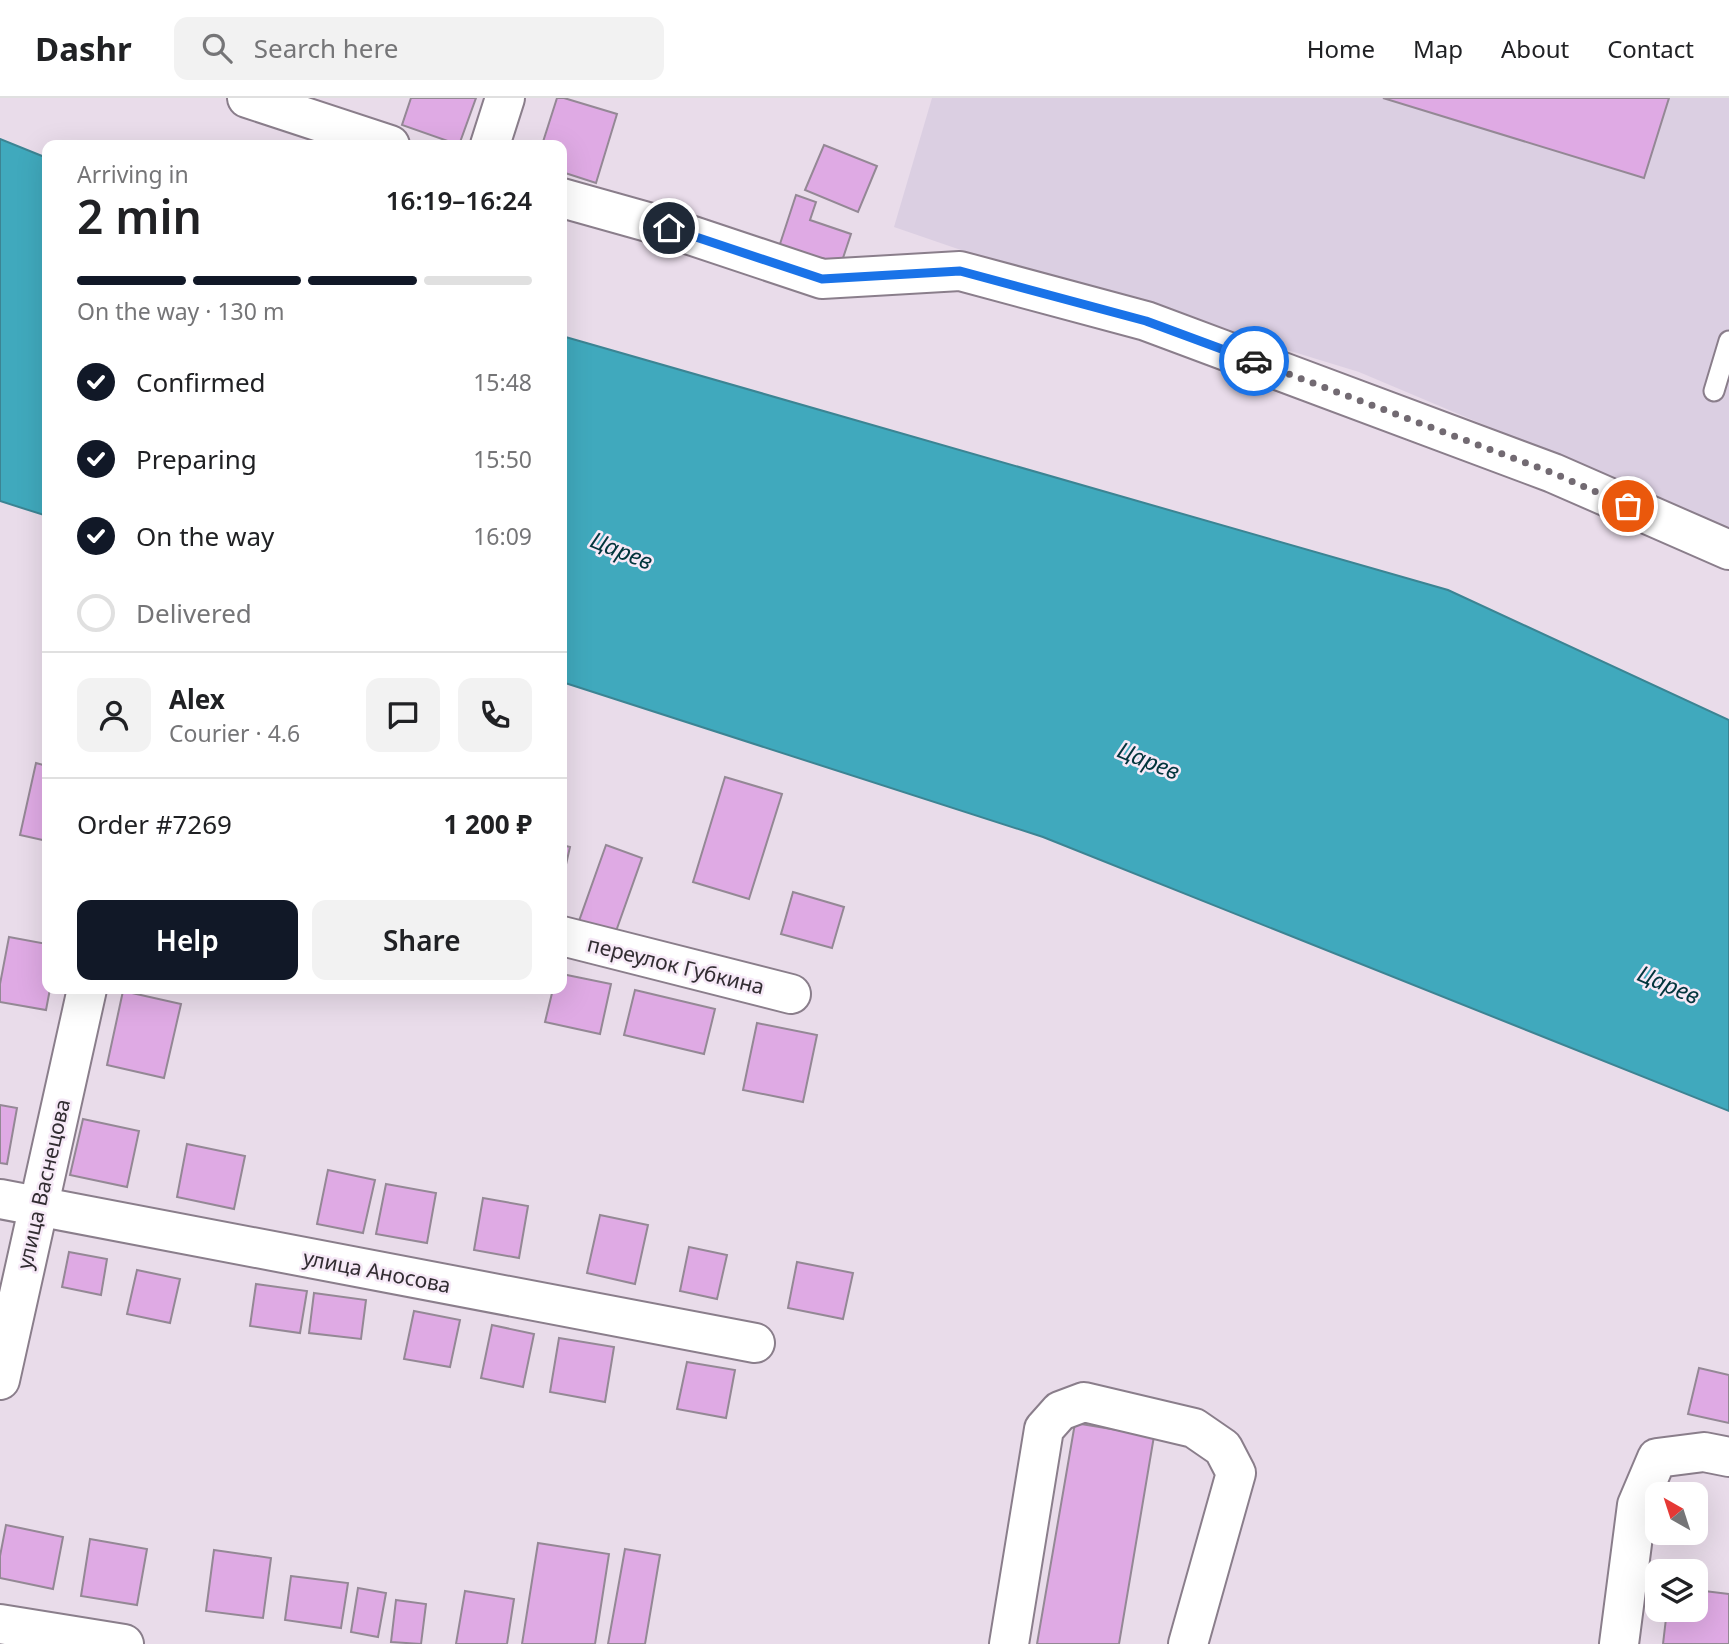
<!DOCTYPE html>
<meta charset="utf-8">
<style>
:root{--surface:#fff;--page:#f2f2f2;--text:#202124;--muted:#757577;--line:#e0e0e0;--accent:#111827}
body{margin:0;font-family:"Noto Sans",sans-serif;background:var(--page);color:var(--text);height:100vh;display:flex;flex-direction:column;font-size:26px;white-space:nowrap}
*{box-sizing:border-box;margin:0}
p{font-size:23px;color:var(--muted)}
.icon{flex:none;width:38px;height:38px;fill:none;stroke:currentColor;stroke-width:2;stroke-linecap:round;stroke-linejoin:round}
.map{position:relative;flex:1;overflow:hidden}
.panel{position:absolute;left:42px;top:42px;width:525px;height:854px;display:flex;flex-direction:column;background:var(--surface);border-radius:14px;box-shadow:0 7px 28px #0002}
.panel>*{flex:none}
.needle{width:46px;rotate:321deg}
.fabs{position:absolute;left:1645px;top:1384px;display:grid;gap:14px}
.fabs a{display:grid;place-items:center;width:63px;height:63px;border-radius:14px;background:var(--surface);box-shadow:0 7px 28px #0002;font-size:35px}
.pin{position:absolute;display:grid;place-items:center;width:60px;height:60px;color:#fff;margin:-30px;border:4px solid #fff;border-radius:50%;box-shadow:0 2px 7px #0007}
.courier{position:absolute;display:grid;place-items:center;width:70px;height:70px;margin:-35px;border:5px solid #1a73e8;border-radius:50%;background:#fff;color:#222;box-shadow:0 2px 9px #0007}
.summary em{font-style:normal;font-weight:600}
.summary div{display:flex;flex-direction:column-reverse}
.summary{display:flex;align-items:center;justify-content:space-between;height:119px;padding:0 35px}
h1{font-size:46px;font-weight:600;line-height:52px}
.bar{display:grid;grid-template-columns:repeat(4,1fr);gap:10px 7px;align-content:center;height:84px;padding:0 35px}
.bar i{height:9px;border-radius:5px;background:var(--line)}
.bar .current{background:var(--accent)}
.bar p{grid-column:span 4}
.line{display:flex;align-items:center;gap:18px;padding:0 35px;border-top:2px solid var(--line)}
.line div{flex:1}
.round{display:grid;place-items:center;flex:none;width:74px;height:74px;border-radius:14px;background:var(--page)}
ol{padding:0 35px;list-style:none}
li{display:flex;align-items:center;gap:21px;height:77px}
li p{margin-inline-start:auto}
li .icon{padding:7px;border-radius:50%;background:var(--accent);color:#fff;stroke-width:4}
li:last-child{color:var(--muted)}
li i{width:38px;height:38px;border:4px solid var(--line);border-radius:50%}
.primary-button{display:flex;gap:14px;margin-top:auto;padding:14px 35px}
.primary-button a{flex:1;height:80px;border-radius:14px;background:var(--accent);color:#fff;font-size:28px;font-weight:600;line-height:80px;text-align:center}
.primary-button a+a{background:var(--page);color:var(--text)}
header{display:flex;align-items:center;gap:42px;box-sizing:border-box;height:98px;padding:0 35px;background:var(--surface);border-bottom:2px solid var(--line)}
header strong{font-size:33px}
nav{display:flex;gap:38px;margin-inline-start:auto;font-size:24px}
.search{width:490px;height:63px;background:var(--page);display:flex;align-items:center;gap:18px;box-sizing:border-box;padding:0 24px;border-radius:14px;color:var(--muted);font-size:26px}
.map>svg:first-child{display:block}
.commercial{fill:#dbcfe2}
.water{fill:#40a9bd;stroke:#3c8493;stroke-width:2}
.building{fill:#dfaae4;stroke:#948895;stroke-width:2}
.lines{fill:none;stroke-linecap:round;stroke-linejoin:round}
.service-casing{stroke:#8a7e8b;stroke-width:23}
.minor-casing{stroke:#8a7e8b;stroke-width:42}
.service{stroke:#fff;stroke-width:19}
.minor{stroke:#fff;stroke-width:38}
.done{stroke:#726a72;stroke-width:7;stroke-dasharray:0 12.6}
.route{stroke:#1a73e8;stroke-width:9}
.labels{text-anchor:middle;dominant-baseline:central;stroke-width:5;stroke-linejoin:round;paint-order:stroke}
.street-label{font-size:21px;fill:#322d32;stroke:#f6e9f7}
.water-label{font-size:23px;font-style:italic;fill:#02353d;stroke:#f6e9f7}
</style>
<header>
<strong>Dashr</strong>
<div class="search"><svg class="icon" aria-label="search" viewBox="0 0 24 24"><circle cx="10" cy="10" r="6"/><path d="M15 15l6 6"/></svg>Search here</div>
<nav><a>Home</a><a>Map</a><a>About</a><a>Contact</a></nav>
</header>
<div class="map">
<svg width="1729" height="1546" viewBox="0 0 1729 1546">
<rect width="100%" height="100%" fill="#e9dcea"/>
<!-- commercial -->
<path class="commercial" d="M932,0H1729V430L1359,274L955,150L894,129Z"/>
<!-- water -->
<g class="water">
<path d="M0,41L47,60V418L0,403Z"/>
<path d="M562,238L1448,492L1729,622V1013L1043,739L562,584Z"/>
</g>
<!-- building -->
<g class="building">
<path d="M411,0H476L459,47L402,27Z"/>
<path d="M557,0H564L617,16L596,85L562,74V47H542Z"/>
<path d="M1383,0H1669L1644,80Z"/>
<path d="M824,47L877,68L858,114L805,92Z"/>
<path d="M796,97L816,104L810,122L851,136L840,169L779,149Z"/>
<path d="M36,665L47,668V743L20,737Z"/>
<path d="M725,679L782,696L749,801L693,784Z"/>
<path d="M562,747L570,749L562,784Z"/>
<path d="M606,747L642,760L615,836L579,823Z"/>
<path d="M793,794L844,809L832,850L781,836Z"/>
<path d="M9,839L47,846V891H50L46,912L0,904V886Z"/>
<path d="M562,876L611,886L600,936L545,924L553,891H562Z"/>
<path d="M635,892L715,911L704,956L624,937Z"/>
<path d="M123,893L181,906L164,980L107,967Z"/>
<path d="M757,925L817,937L803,1004L743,992Z"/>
<path d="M0,1007L17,1010L7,1066L0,1065Z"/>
<path d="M83,1021L139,1033L127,1089L70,1077Z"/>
<path d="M187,1046L245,1058L234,1111L177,1099Z"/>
<path d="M328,1072L375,1082L363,1135L317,1126Z"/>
<path d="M386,1086L436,1095L427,1145L376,1136Z"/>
<path d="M483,1100L528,1108L519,1160L474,1152Z"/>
<path d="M600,1117L648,1127L635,1186L587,1175Z"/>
<path d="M689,1149L727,1157L717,1201L680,1193Z"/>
<path d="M69,1154L107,1161L101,1197L62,1189Z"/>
<path d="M797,1164L853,1175L843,1221L788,1210Z"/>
<path d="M137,1172L180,1181L170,1225L127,1216Z"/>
<path d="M256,1186L307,1193L300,1235L250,1228Z"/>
<path d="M314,1195L366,1202L361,1241L309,1235Z"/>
<path d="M414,1213L460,1222L450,1269L404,1261Z"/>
<path d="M492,1227L534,1236L523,1289L481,1280Z"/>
<path d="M559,1240L614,1249L605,1304L550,1294Z"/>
<path d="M687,1264L735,1272L726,1320L677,1311Z"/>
<path d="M1699,1270L1729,1277V1325L1688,1316Z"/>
<path d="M1075,1325L1154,1338L1119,1546H1037Z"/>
<path d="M6,1427L63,1439L53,1491L0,1480V1458Z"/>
<path d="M90,1441L147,1451L137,1507L81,1498Z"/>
<path d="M538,1445L609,1456L595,1546H522Z"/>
<path d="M625,1451L660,1457L645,1546H608Z"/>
<path d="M214,1452L271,1460L263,1520L206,1513Z"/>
<path d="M291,1478L348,1485L341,1530L285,1522Z"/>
<path d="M358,1490L386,1495L378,1539L351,1534Z"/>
<path d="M1696,1492L1729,1496V1546H1663L1667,1512H1696Z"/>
<path d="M465,1493L514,1501L507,1546H456Z"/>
<path d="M396,1502L426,1506L421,1546L391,1544Z"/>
</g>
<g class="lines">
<defs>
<path id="service" d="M1714,293L1729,243"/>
<g id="minor">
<path d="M247,0L390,47"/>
<path d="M490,47L505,0"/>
<path d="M562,100L669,130L822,181L960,173L1146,223L1553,375L1729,452"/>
<path d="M562,838L791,896"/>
<path d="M0,1101L755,1245"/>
<path d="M0,1282L87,891"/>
<path d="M0,1526L124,1546"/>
<path d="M1009,1546L1044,1331L1060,1313L1084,1304L1194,1330L1223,1350L1236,1375L1188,1546"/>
<path d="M1619,1546L1637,1407L1657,1360L1704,1354L1729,1359"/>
</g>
</defs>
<!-- service casing -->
<use href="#service" class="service-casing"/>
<!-- minor casing -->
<use href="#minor" class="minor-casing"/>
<!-- service -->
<use href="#service" class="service"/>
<!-- minor -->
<use href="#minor" class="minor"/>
</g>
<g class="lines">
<!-- done -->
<path class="done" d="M1254,263L1553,375L1628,408"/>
<!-- route -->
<path class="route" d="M669,130L822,181L960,173L1146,223L1254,263"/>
</g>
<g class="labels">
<!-- street labels -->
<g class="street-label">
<text transform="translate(676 867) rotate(14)">переулок Губкина</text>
<text transform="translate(43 1086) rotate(-77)">улица Васнецова</text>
<text transform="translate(377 1173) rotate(11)">улица Аносова</text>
</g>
<!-- water labels -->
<g class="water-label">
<text transform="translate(622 452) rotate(22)">Царев</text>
<text transform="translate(1149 662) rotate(22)">Царев</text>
<text transform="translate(1669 886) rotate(23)">Царев</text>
</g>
</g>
</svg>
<div class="fabs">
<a><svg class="needle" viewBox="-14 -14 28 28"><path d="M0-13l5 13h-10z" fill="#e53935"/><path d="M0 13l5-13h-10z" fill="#757577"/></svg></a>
<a><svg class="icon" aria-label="layers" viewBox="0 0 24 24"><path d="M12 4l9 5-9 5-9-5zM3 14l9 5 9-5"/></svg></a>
</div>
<div class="pin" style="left:1628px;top:408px;background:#ea580c"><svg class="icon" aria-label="bag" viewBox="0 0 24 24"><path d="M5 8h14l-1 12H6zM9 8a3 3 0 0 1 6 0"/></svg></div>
<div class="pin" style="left:669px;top:130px;background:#1f2937"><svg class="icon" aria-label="home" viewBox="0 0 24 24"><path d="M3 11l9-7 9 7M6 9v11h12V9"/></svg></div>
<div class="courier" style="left:1254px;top:263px"><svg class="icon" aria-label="car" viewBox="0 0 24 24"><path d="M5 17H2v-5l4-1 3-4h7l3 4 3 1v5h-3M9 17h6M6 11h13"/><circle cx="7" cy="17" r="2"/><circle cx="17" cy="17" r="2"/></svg></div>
<section class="panel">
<div class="summary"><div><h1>2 min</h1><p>Arriving in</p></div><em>16:19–16:24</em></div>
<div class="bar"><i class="current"></i><i class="current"></i><i class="current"></i><i></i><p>On the way · 130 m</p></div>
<ol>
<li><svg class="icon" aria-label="check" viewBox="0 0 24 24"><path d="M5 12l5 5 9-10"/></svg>Confirmed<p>15:48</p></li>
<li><svg class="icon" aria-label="check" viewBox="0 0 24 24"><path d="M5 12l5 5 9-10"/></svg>Preparing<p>15:50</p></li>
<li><svg class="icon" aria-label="check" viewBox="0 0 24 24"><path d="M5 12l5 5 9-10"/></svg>On the way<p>16:09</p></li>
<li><i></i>Delivered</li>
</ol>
<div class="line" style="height:126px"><a class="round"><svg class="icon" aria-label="person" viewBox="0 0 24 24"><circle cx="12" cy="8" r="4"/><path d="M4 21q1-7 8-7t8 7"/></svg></a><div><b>Alex</b><p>Courier · 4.6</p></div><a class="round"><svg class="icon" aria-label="chat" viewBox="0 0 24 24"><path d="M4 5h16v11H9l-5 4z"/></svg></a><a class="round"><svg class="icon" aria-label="phone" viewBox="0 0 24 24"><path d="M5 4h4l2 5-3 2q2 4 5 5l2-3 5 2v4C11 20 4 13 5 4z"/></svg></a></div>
<div class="line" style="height:91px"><div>Order #7269</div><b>1 200 ₽</b></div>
<div class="primary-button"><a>Help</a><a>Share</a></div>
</section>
</div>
